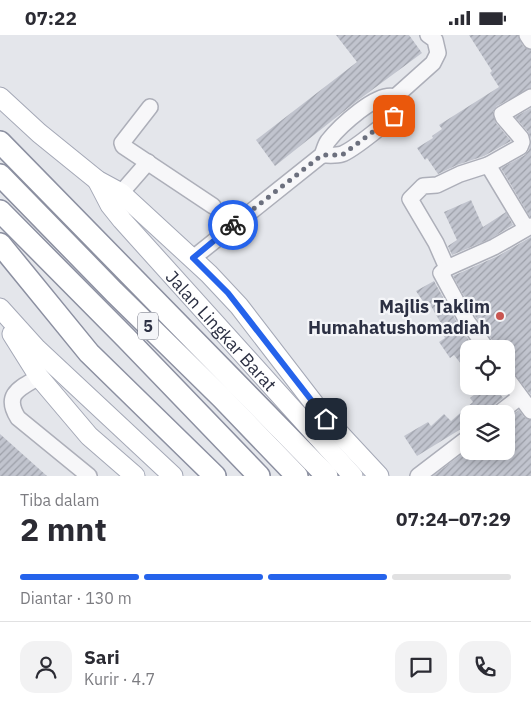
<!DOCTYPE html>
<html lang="id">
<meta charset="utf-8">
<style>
:root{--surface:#fff;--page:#f2f2f3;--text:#2b2b33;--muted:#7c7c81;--line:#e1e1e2;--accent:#2563eb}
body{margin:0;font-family:"IBM Plex Sans",sans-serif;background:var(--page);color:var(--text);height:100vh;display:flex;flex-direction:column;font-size:19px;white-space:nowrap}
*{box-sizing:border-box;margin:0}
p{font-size:16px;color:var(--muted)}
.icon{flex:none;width:28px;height:28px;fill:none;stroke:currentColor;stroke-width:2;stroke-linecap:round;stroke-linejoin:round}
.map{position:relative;height:441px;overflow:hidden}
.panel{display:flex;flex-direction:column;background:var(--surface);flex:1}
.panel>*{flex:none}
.tools{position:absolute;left:460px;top:305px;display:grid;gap:10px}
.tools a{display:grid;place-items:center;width:55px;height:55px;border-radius:10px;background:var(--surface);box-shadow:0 2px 12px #0003;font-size:25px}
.pin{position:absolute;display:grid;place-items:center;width:42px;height:42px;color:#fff;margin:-21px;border-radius:10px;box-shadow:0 2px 8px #0006}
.courier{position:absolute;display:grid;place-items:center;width:50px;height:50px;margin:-25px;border:4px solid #2563eb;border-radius:50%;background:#fff;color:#222;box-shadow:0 1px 6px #0007}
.head em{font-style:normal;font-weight:700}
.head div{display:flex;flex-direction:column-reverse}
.head{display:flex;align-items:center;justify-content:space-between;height:85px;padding:0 20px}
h1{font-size:32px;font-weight:700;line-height:38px}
.bar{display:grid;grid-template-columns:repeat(4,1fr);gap:8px 5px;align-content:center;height:60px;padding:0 20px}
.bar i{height:6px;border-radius:4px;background:var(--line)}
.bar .on{background:var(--accent)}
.bar p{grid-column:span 4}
.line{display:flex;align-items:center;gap:12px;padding:0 20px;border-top:1px solid var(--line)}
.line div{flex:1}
.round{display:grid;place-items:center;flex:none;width:52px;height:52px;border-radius:15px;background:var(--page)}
.status{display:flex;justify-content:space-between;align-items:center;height:35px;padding:0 25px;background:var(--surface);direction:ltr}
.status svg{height:14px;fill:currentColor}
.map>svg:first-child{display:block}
.building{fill:url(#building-hatch)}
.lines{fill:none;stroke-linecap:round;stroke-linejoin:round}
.minor-casing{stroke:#adafb9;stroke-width:18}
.major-casing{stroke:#a4a8b6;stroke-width:21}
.highway-casing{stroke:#8c90a1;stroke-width:24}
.minor{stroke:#f7f7f9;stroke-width:15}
.major{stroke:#fff;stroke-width:19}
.highway{stroke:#fff;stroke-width:21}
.done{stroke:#6c707e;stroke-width:5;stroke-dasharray:0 9}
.route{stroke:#2563eb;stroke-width:6}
.poi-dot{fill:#c85651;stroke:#f4f5f8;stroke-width:2}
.labels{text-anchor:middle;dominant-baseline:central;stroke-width:4.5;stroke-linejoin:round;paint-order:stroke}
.shield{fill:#f4f5f8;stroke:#686b79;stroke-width:1}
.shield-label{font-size:16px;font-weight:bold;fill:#2c3043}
.poi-label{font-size:18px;font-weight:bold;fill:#2c3043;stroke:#f4f5f8;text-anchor:end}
.street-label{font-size:18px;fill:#2c3043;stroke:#f4f5f8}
</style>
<div class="status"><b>07:22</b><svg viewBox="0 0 49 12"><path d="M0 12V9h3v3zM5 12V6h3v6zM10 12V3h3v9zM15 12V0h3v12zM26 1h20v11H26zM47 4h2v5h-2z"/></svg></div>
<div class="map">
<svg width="531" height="441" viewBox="0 0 531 441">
<defs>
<pattern id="building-hatch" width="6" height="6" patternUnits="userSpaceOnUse" patternTransform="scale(1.25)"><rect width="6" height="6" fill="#c1c4ce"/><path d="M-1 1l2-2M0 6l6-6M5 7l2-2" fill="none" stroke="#9da0a9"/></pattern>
</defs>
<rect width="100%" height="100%" fill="#e4e6eb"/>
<!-- building -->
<g class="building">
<path d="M336,0H409L422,18L353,69L275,131L256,105L357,27Z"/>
<path d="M469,0H518L523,11L531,15V53L497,71L493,77L496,88L511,106L484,121L457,130L438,139L427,123L425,125L417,113L433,103L432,101L442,94L439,90L499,52L490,38L492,36Z"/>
<path d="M531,73V104L528,97L515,82Z"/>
<path d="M531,107V182H530L501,133L525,120L529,115Z"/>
<path d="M471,165L483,192L506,177L513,190L490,204L452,220L448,211L457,205L444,177Z"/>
<path d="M531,202V360L506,329V314H496L495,309L475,281L453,241L498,221Z"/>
<path d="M434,246L459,291L475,314H469V339L454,320L450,323L439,307L445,303L439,292L442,290L428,266L424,268L416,256Z"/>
<path d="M468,351H494L503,363L483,379H469V389L417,421L404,401L428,387L431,391L444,379L451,386L473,367L470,363L474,360Z"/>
<path d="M519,375L524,382L531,385V441H433L466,416H506V384Z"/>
<path d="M0,399L47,441H0Z"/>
</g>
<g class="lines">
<defs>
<g id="minor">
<path d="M527,0L531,6"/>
<path d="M395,62L433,28L438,18L435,5L428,0"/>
<path d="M150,72L122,108L123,111L213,171"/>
<path d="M322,120C328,120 336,121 342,119C351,116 396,82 399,73C399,69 397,65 395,62"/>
<path d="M488,130L520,112L522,107L521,103L503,82L502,79L531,62"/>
<path d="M121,158L148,127"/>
<path d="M193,223L322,120C324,116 325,110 328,106C339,92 378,55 395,62"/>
<path d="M447,233L436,208L410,164L423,151L437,150L460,139L488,130L526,193"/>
<path d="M487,314L467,286L441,238L447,233L494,212L531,191"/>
<path d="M39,342C20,353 3,359 18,383L89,441"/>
<path d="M506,342L531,376"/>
<path d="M498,379L520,362"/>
<path d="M418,441L469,402"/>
</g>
<g id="major">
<path d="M0,62L39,98L97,145L121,158L209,239L239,271L326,384L379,441"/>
<path id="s1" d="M97,145L110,170L122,185L353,441"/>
<path d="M0,273L37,314L173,441"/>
<path d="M12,299L39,342L89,401L135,441"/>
</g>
<g id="highway">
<path d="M0,107L327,441"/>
<path d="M0,140L114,257L222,363L297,441"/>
<path d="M0,176L126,303L259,441"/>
<path d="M0,209L89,318L215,441"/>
</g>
</defs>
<!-- minor casing -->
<use href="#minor" class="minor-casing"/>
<!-- major casing -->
<use href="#major" class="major-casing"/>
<!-- highway casing -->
<use href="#highway" class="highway-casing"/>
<!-- minor -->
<use href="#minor" class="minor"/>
<!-- major -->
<use href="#major" class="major"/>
<!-- highway -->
<use href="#highway" class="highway"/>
</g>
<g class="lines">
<!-- done -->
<path class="done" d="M233,190L322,120H342L394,81"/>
<!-- route -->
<path class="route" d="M233,190L193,223L228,258L326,384"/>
</g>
<!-- markers -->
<circle class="poi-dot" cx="500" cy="281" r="5"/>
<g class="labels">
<!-- shield labels -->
<rect class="shield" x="138" y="277.5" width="20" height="27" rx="4"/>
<g class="shield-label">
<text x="148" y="291">5</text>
</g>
<!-- poi labels -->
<g class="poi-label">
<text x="490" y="271">Majlis Taklim<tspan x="490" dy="21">Humahatushomadiah</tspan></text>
</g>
<!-- street labels -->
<g class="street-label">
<text stroke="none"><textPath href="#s1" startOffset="196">Jalan Lingkar Barat</textPath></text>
</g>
</g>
</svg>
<div class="tools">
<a><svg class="icon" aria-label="locate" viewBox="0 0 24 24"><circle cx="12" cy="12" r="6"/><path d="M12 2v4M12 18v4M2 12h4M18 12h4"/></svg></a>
<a><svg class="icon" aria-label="layers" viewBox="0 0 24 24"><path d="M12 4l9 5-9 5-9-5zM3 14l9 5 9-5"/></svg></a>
</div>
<div class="pin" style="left:394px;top:81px;background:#ea580c"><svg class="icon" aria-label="bag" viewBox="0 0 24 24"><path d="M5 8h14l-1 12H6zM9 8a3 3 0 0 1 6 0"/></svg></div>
<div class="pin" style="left:326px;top:384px;background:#1f2937"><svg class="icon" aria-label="home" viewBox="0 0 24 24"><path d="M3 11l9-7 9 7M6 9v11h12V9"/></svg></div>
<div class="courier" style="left:233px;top:190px"><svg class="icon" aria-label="bike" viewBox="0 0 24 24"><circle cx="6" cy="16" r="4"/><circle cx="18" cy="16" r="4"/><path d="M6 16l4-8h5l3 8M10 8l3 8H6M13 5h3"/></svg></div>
</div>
<section class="panel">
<div class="head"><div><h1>2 mnt</h1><p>Tiba dalam</p></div><em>07:24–07:29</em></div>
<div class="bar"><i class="on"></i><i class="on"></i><i class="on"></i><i></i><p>Diantar · 130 m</p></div>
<div class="line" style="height:90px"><a class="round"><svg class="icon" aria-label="person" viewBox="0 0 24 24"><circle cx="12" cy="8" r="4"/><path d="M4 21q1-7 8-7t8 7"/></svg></a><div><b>Sari</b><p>Kurir · 4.7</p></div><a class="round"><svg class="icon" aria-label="chat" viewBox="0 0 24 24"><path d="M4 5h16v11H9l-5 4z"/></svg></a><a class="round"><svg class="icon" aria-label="phone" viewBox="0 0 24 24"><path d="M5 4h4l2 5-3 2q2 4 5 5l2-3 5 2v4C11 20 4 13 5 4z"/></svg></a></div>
</section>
